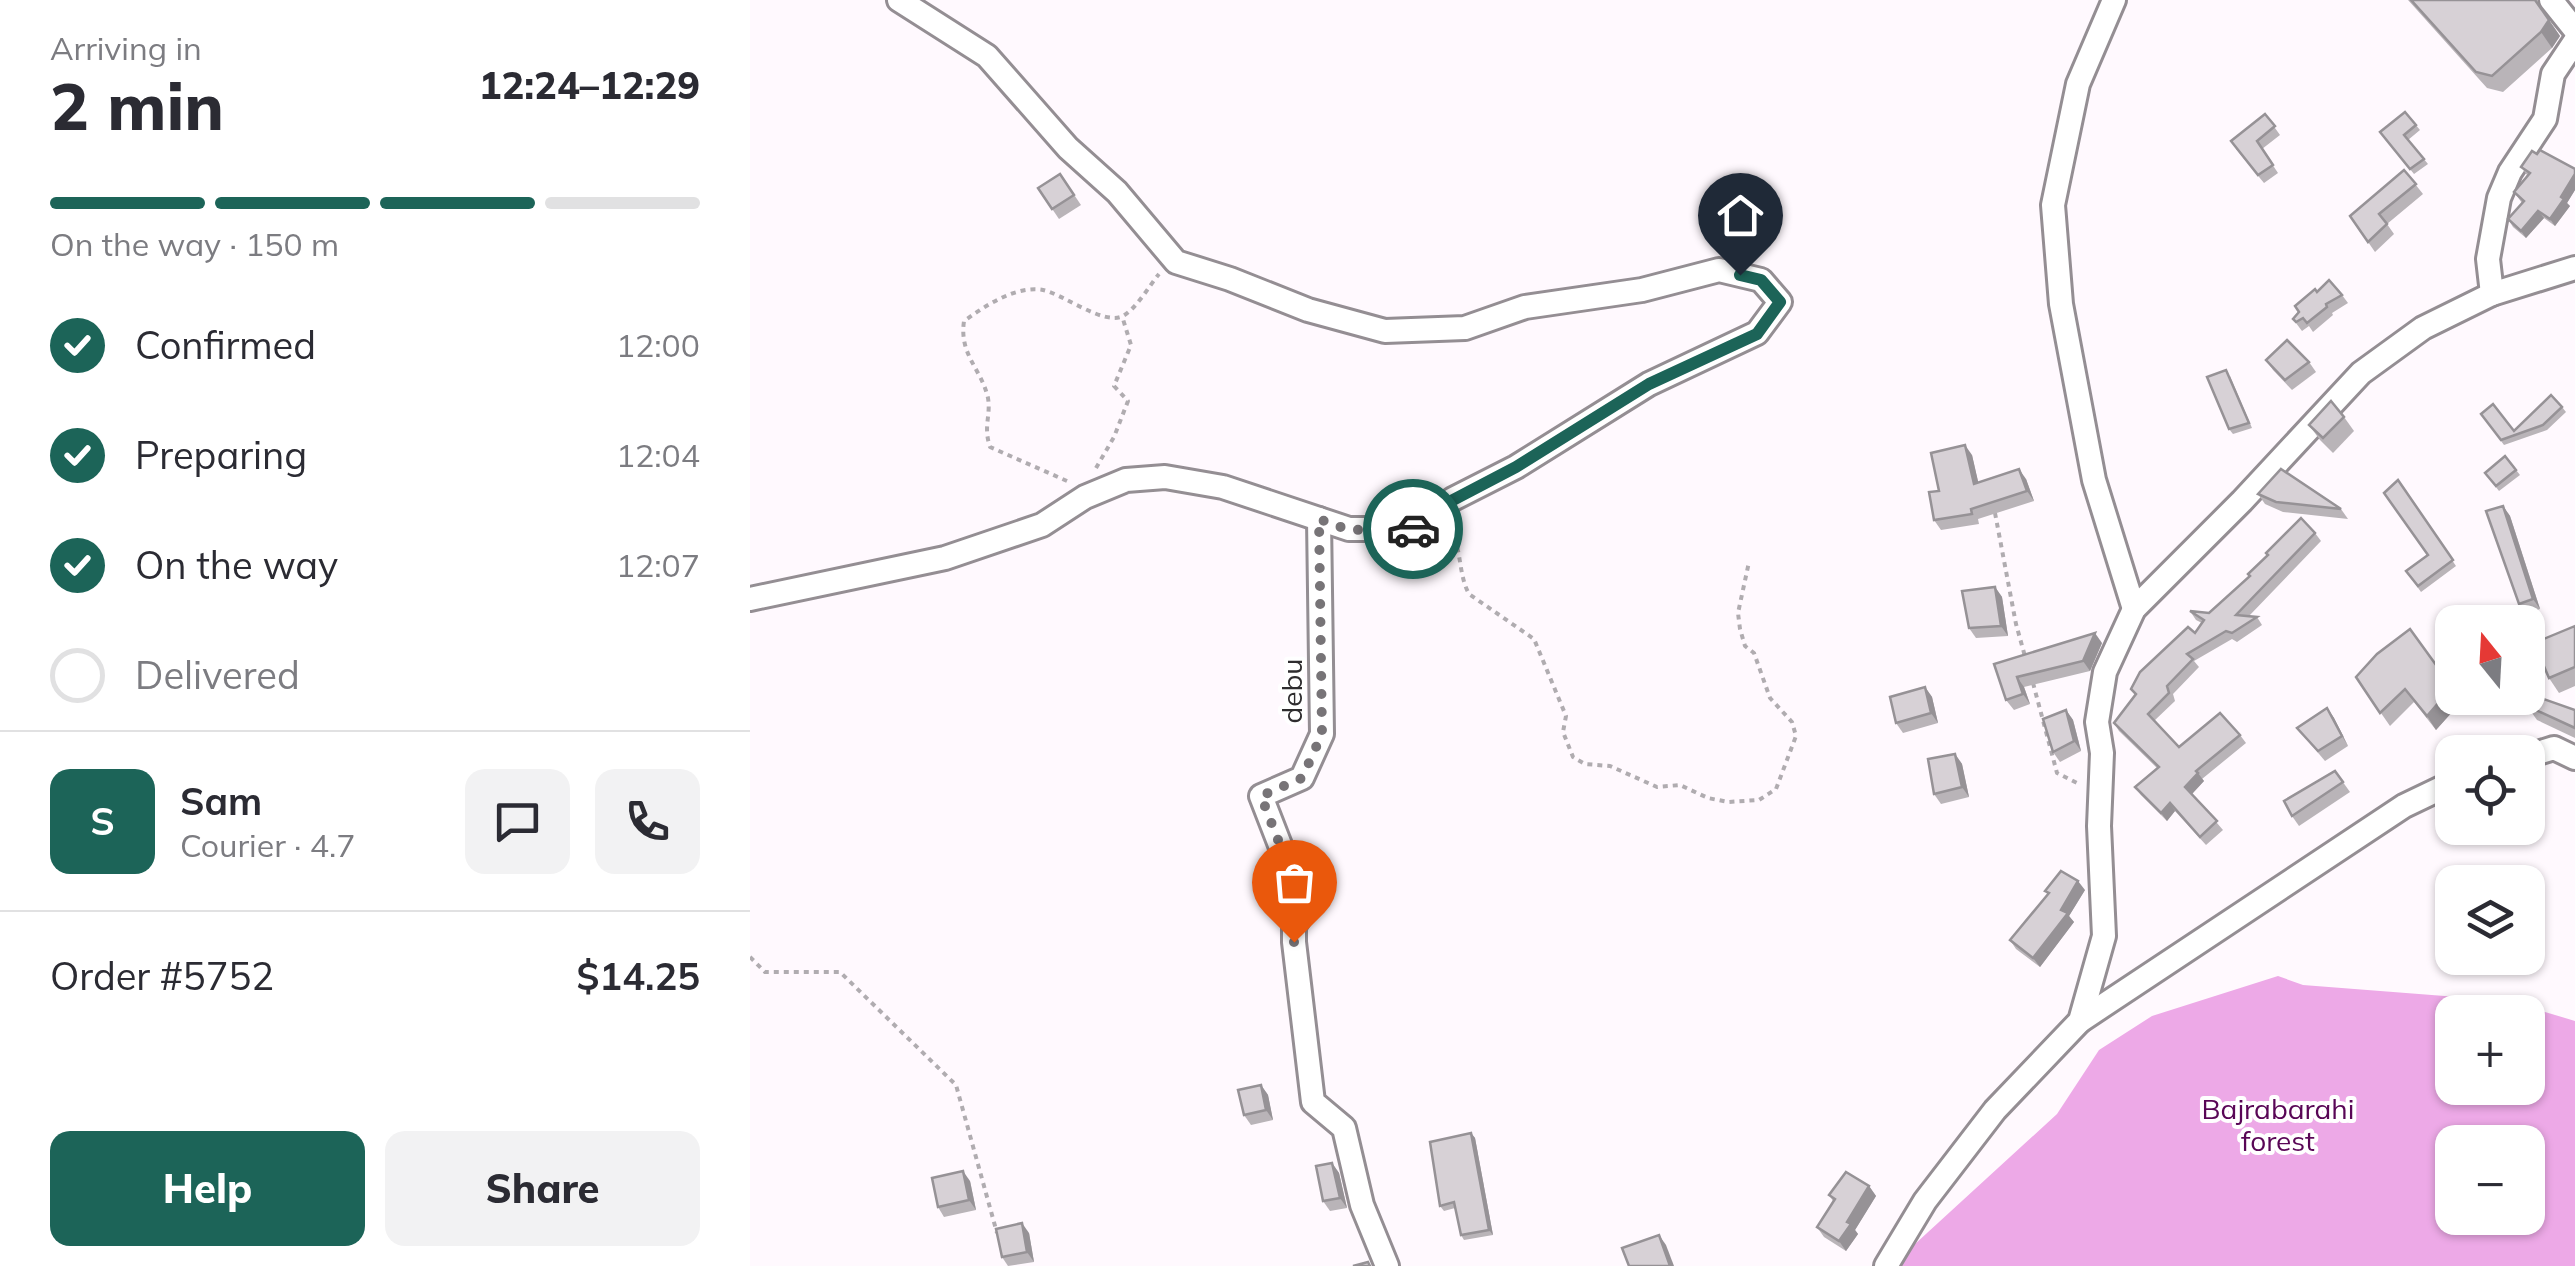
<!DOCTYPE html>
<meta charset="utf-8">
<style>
:root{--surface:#fff;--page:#f2f2f3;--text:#2b2b33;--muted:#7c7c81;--line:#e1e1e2;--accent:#1c6458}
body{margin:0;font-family:Mulish,sans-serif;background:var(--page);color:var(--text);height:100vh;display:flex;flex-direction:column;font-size:38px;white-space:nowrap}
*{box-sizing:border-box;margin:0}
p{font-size:32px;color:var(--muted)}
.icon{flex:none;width:55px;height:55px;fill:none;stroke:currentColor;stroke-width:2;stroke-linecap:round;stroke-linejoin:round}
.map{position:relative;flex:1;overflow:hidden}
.sheet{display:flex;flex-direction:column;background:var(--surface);width:750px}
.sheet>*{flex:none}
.needle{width:65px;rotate:342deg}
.buttons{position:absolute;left:1685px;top:605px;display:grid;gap:20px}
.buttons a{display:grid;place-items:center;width:110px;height:110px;border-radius:20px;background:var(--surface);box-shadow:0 2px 8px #0004;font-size:50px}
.pin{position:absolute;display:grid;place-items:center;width:85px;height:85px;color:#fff;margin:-102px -42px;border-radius:50% 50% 50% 0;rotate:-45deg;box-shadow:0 0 10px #0007}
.pin .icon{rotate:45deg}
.courier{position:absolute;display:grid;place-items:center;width:100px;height:100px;margin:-50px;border:8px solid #1c6458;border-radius:50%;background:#fff;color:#222;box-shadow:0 2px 12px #0007}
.summary em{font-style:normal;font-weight:800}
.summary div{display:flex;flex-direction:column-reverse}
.summary{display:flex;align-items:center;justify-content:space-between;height:170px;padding:0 50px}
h1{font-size:65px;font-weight:800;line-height:75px}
.bar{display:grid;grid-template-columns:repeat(4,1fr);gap:15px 10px;align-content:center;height:120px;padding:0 50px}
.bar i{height:12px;border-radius:8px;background:var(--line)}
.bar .active{background:var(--accent)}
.bar p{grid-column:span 4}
.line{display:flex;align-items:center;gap:25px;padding:0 50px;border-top:2px solid var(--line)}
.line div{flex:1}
.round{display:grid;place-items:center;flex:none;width:105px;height:105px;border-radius:20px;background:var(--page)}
ol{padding:0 50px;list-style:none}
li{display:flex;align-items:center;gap:30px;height:110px}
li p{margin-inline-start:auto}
li .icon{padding:10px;border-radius:50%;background:var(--accent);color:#fff;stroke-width:4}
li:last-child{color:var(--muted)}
li i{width:55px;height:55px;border:5px solid var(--line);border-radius:50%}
.button{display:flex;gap:20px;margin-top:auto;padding:20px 50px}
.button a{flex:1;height:115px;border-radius:20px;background:var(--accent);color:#fff;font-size:40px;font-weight:800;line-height:115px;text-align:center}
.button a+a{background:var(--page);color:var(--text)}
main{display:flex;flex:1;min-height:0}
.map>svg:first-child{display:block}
.forest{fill:#eda9e7;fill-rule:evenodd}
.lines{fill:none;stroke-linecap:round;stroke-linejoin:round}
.minor-casing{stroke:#948e93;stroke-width:28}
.path{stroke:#b0acb0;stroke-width:4;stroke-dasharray:5 5;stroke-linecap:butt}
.minor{stroke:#fff;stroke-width:22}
.wall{fill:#b9b4b8}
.shaded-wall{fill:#969296}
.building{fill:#d7d1d6;stroke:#969296;stroke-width:2.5}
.done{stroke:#777477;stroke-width:10;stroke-dasharray:0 18}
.route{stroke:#1c6458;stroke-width:12}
.labels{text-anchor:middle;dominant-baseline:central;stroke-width:8;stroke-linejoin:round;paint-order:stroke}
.street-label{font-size:28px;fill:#2e2c2e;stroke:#fff}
.park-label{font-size:28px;fill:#590656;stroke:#fff}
</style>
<main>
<section class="sheet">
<div class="summary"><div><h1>2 min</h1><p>Arriving in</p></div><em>12:24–12:29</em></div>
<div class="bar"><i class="active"></i><i class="active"></i><i class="active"></i><i></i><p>On the way · 150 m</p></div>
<ol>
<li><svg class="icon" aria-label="check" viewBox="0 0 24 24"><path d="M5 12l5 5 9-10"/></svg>Confirmed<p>12:00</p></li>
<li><svg class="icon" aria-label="check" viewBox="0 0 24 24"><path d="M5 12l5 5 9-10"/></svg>Preparing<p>12:04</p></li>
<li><svg class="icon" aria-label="check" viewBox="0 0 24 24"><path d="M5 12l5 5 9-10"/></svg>On the way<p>12:07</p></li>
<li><i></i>Delivered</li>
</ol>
<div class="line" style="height:180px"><b class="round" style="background:var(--accent);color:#fff">S</b><div><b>Sam</b><p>Courier · 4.7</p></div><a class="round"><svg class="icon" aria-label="chat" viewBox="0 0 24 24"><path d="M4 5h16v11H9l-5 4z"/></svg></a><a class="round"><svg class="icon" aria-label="phone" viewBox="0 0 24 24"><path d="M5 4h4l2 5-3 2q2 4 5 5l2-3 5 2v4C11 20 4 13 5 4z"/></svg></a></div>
<div class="line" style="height:130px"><div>Order #5752</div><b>$14.25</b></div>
<div class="button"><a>Help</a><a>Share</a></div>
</section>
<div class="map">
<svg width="1825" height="1266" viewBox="0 0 1825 1266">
<rect width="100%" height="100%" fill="#fff9fe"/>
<!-- forest -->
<path class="forest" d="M1528,976L1553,985L1759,1001L1825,1021V1266H1141L1307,1114L1349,1050L1402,1016ZM1702,1012H1778V1088H1702ZM1702,1142H1778V1218H1702Z"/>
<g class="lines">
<defs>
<g id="minor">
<path d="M1364,0L1328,84L1303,205L1311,304L1344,480L1384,609"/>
<path d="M1801,0L1825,30"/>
<path d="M1742,294L1738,259L1749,198L1760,172L1795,119L1803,74L1825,41"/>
<path d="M569,519L572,734L552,778L511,796L544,881L551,915L544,926V942L563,1102L594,1128L612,1205L637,1266"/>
<path d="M0,599L195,558L292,525L335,497L376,480L415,477L473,487L599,529H665L703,499L766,467L899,384L1007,333L1030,302L1011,280L969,270L892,290L775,307L715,328L635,331L558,310L480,279L426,262L367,192L318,148L237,56L149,0"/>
<path d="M1778,756L1804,748L1825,758"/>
<path d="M1330,1021L1654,806L1702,783"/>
<path d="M1136,1266L1175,1201L1245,1110L1330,1021L1354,936L1349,826L1352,753L1347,722L1355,672L1384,609L1492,501L1611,373L1673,328L1742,294L1825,268"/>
</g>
</defs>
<!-- minor casing -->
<use href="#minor" class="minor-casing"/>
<!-- path -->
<g class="path">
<path d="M346,468L364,437L378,401L364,386L381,345L372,316"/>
<path d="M317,481L240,447C233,426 241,416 238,398C231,368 209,355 214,321C235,306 266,285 293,290C313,294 354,326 373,316C387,308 399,286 409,274"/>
<path d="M1245,513L1266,624L1276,660"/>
<path d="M700,529C712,548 708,574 719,594L784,639L816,716L813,732L823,757L835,764L860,766L907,787L930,785L958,798L978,802L1009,800L1026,789L1046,736L1042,722L1020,698L1004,653L995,646L990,629L988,613L999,562"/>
<path d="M1283,683L1307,773L1331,785"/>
<path d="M0,957L15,972H90L206,1085L247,1233"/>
</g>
<!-- minor -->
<use href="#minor" class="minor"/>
</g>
<!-- wall -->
<g class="wall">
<path d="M1658,0H1788L1787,3L1810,36L1802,48L1753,92L1737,88Z"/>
<path d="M1655,112L1670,130L1658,140L1678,164L1664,174L1630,132Z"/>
<path d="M1515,114L1530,135L1512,149L1528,173L1514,183L1486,149Z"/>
<path d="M1787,154L1825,169V190L1817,203L1820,206L1805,226L1794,218L1776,238L1763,227L1758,219L1772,203L1764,192L1777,175L1771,167Z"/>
<path d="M1654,170L1673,194L1637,224L1644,234L1625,252L1600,216Z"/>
<path d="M310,174L331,205L309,219L288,188Z"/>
<path d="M1567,292L1592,295L1598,303L1582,313L1583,315L1563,332L1559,326L1552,331L1543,319Z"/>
<path d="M1516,360L1559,362L1566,372L1542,390L1523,370Z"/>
<path d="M1480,376L1502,428L1483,434L1479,429Z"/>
<path d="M1812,407L1816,412L1797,430L1754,445L1731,414L1764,431Z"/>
<path d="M1594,417L1604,431L1583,453L1570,440L1559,425Z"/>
<path d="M1222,455L1228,482L1276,479L1284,501L1228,519L1229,524L1191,530L1184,520L1189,491Z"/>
<path d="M1755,456L1770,475L1749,491L1735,473Z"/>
<path d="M1648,480L1706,566L1671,592L1656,571L1678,555Z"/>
<path d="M1508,494L1591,509L1598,519L1533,512L1515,504Z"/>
<path d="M1753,506L1760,516L1790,609L1776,614L1769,604Z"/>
<path d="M1565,533L1571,541L1499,616L1507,617L1512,625L1487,642L1482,639L1444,661L1449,667L1423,694L1425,701L1404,721L1429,747L1490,735L1496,743L1452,779L1454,781L1442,794L1473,830L1456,845L1425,811L1417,821L1391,795L1385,787L1407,768L1369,731L1364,723L1385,695L1381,689L1445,633L1452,623L1446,620L1440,611L1459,613L1500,576Z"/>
<path d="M1245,587L1252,597L1258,636L1226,638L1219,628Z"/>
<path d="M1825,626V686L1809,693L1799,678Z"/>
<path d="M1778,635L1784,646L1778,649Z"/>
<path d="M1352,643L1340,671L1274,687L1280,704L1264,710L1256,700L1244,664Z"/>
<path d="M1606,677L1712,701L1686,730L1664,702L1640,726Z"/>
<path d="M1175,687L1182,697L1188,723L1153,733L1146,723Z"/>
<path d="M1777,706L1825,710V738L1787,720Z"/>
<path d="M1577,708L1584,718L1598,746L1575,761L1547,728Z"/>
<path d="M1316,710L1323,720L1331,751L1310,762L1303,752Z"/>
<path d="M1205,754L1212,764L1219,797L1191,804L1184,794Z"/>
<path d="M1585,771L1600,792L1549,826L1542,816Z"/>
<path d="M1750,828H1768L1758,836Z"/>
<path d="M1335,890L1319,916L1324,922L1290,967L1266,949L1260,940L1298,895L1295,891Z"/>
<path d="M511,1085L518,1095L523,1120L501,1125L494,1115Z"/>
<path d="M721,1133L725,1138L743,1235L714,1240L711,1235L705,1208L694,1211L690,1206Z"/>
<path d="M582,1163L589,1173L597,1208L580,1211L573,1201Z"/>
<path d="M220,1181L226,1210L194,1217L188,1207Z"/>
<path d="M1119,1186L1126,1196L1105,1230L1108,1234L1096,1251L1074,1237L1067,1227L1083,1201L1079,1195Z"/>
<path d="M279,1233L284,1262L258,1266L252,1257Z"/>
</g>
<!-- shaded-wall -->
<g class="shaded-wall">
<path d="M1799,20L1810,36L1802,48L1791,32Z"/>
<path d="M1825,174V190L1817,203L1820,206L1805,226L1800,219Z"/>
<path d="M1788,211L1794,218L1776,238L1771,231Z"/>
<path d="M1215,445L1222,455L1231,494L1224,484Z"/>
<path d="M1269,469L1276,479L1284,501L1277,491Z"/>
<path d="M1753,506L1760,516L1790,609L1783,599Z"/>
<path d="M1245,587L1252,597L1258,636L1251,626Z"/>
<path d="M1345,633L1352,643L1340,671L1333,661Z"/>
<path d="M1267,677L1274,687L1280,704L1273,694Z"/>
<path d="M1175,687L1182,697L1188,723L1181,713Z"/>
<path d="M1702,687V698H1709L1712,701L1686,730L1677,716Z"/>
<path d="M1577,708L1584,718L1598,746L1592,736Z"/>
<path d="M1316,710L1323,720L1331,751L1324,741Z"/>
<path d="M1205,754L1212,764L1219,797L1212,787Z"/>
<path d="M1448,773L1454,781L1441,795L1435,787Z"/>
<path d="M1420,803L1425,811L1417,821L1411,813Z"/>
<path d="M1328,881L1335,890L1319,916L1324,922L1290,967L1283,958Z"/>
<path d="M511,1085L518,1095L523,1120L516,1110Z"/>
<path d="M721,1133L725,1138L743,1235L739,1230Z"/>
<path d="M582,1163L589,1173L597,1208L590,1198Z"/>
<path d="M213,1171L220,1181L226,1210L219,1200Z"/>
<path d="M1119,1186L1126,1196L1105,1230L1108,1234L1096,1251L1089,1241L1097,1222Z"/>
<path d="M272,1223L279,1233L284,1262L277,1252Z"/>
<path d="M909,1235L916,1245L924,1266H920Z"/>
</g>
<!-- building -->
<g class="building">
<path d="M1661,0H1785L1799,20L1791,32L1742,76L1726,72Z"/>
<path d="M1655,112L1666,125L1654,135L1674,159L1660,169L1630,132Z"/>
<path d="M1515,114L1525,126L1507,141L1523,165L1508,175L1481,141Z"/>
<path d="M1790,150L1825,169V174L1811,197L1814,199L1800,219L1788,211L1771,231L1758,219L1774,201L1764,192L1780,173L1771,167L1782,151L1787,154Z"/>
<path d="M1654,170L1666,184L1629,214L1637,224L1618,242L1600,216Z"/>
<path d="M310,174L324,195L302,209L288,188Z"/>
<path d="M1579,280L1592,295L1576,304L1577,307L1557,323L1553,318L1546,322L1543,319L1549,312L1545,306L1565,289L1567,292Z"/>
<path d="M1537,340L1559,362L1535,380L1516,360Z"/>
<path d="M1476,370L1499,423L1479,429L1457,377Z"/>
<path d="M1801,395L1812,407L1793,425L1751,440L1731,414L1743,404L1764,431Z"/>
<path d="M1581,401L1594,417L1573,438L1559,425Z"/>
<path d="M1215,445L1224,484L1269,469L1277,491L1221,509L1222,514L1184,520L1179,492L1189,491L1181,453Z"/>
<path d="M1755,456L1766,470L1746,486L1735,473Z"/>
<path d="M1531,469L1591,509L1526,502L1508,494Z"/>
<path d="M1648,480L1703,560L1668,586L1656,571L1678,555L1634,493Z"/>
<path d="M1753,506L1783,599L1769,604L1736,511Z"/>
<path d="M1551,518L1565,533L1486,615L1507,617L1482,633L1476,631L1437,654L1443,659L1417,686L1419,693L1398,714L1429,747L1470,713L1490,735L1446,771L1448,773L1435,787L1467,821L1450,837L1420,803L1411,813L1385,787L1409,767L1364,723L1386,694L1381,689L1390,672L1438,627L1445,633L1454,620L1440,611L1459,613L1500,576L1498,574L1518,555L1516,553Z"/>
<path d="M1245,587L1251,626L1219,628L1212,591Z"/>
<path d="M1761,609L1769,622H1746L1744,617Z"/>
<path d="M1825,626V667L1799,678L1784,643Z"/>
<path d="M1660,629L1702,687L1677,716L1655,689L1630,713L1606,677L1627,654Z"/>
<path d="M1345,633L1333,661L1267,677L1273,694L1256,700L1244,664Z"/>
<path d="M1175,687L1181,713L1146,723L1140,697Z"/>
<path d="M1782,695L1825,710V728L1777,706Z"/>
<path d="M1577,708L1592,736L1568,751L1547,728Z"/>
<path d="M1316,710L1324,741L1303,752L1293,719Z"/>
<path d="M1205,754L1212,787L1184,794L1178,759Z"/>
<path d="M1585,771L1593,782L1542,816L1534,801Z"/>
<path d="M1311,871L1328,881L1311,910L1318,913L1283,958L1260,940L1299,893L1295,891Z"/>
<path d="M511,1085L516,1110L494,1115L488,1090Z"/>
<path d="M721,1133L739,1230L711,1235L704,1202L690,1206L680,1142Z"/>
<path d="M582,1163L590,1198L573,1201L566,1166Z"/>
<path d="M213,1171L219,1200L188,1207L182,1178Z"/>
<path d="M1096,1172L1119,1186L1097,1222L1101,1224L1089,1241L1067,1227L1085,1199L1079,1195Z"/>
<path d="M272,1223L277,1252L252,1257L246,1229Z"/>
<path d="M909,1235L920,1266H879L872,1248Z"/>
<path d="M618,1262L620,1266H603Z"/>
</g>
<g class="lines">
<!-- done -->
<path class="done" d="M544,942V926L551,915L544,881L511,796L552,778L572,734L569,519L599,530L663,529"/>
<!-- route -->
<path class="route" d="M663,529L703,500L766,467L899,384L1007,334L1030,302L1011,280L990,275"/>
</g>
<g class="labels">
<!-- street labels -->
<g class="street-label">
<text transform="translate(541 691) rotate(-90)">debu</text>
</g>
<!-- park labels -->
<g class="park-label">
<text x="1528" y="1108">Bajrabarahi<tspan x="1528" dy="32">forest</tspan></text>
</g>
</g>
</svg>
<div class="buttons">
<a><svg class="needle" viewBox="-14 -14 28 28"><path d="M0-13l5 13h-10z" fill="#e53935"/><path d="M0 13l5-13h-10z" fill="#7c7c81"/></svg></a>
<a><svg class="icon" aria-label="locate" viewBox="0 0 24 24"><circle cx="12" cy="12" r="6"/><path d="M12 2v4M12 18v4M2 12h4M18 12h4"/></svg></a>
<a><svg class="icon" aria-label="layers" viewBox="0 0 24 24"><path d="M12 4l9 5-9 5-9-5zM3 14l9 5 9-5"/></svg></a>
<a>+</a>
<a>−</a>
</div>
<div class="pin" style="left:544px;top:942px;background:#ea580c"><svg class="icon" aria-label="bag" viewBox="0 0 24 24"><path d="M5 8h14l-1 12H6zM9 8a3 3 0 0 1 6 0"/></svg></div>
<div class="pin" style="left:990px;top:275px;background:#1f2937"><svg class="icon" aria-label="home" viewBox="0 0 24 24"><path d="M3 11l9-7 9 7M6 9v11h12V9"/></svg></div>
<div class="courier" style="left:663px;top:529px"><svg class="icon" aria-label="car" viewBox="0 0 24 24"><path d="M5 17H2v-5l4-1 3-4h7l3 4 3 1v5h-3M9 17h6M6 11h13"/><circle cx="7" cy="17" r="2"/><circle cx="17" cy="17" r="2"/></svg></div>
</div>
</main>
